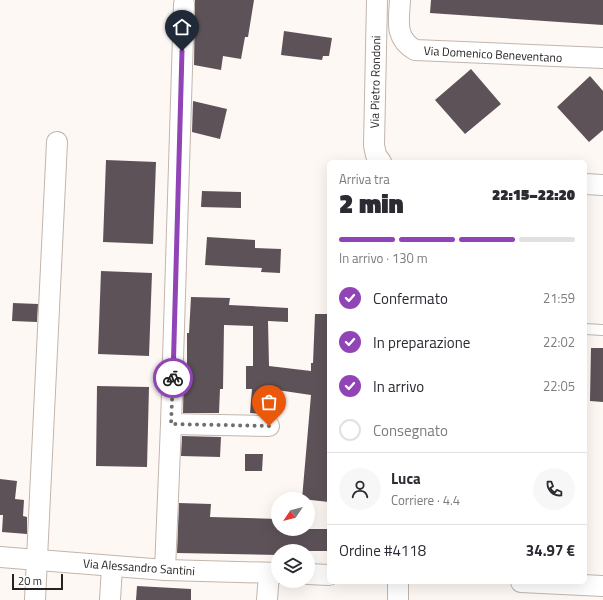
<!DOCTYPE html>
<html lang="it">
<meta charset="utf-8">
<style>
:root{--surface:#fff;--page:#f7f7f7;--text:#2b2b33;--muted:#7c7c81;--line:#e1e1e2;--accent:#9044b5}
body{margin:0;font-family:"Titillium Web",sans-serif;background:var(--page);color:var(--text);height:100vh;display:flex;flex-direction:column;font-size:15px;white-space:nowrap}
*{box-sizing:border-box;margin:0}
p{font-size:13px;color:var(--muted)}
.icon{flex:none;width:22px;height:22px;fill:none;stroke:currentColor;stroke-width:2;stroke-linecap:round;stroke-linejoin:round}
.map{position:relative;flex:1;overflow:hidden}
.panel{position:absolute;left:327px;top:160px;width:260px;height:424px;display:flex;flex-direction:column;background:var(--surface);border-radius:6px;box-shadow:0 4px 16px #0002}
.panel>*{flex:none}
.needle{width:26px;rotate:235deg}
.controls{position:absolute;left:271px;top:492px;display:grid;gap:8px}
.controls a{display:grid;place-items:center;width:44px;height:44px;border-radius:50%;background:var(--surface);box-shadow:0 4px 16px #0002;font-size:20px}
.scale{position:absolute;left:12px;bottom:10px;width:51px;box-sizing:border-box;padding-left:4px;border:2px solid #282320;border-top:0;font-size:11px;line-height:14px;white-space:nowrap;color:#282320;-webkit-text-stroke:3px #fff;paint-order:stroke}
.pin{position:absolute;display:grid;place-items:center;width:34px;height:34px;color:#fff;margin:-41px -17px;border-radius:50% 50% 50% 0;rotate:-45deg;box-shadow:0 0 4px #0007}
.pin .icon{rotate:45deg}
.courier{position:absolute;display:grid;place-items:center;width:40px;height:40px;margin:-20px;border:3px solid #9044b5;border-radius:50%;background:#fff;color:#222;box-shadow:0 1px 5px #0007}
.headline em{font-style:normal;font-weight:800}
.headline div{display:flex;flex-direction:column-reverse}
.headline{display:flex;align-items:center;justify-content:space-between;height:68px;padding:0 12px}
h1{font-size:26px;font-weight:800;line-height:30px}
.bar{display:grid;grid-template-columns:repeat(4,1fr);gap:6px 4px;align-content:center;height:48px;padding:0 12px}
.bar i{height:5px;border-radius:3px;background:var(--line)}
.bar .selected{background:var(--accent)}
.bar p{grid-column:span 4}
.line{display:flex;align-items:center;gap:10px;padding:0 12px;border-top:1px solid var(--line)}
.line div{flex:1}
.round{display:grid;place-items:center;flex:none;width:42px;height:42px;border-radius:21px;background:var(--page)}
ol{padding:0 12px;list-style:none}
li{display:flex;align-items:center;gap:12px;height:44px}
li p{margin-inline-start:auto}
li .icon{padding:4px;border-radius:50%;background:var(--accent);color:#fff;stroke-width:4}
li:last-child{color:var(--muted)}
li i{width:22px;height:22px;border:2px solid var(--line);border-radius:50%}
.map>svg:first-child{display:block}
.building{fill:#5e5259}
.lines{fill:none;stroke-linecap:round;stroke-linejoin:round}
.lane-casing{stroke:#c2b5ac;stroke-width:12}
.street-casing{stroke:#c2b5ac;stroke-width:22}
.lane{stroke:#fff;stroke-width:10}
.street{stroke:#fff;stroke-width:20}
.done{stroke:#736e6a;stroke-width:4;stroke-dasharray:0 7.2}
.route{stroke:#9044b5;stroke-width:5}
.labels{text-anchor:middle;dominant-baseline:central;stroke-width:4;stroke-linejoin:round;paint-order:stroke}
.street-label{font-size:12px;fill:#282320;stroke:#fff}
</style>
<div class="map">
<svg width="603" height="600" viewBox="0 0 603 600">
<rect width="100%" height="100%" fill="#fef8f4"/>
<!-- building -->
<g class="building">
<path d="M195,0H254L248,37H245L241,59L223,56L221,70L194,65Z"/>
<path d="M431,0H603V25L430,13Z"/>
<path d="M284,31L332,38L329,56H323L322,60L281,55Z"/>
<path d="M471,69L501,104L465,134L435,100Z"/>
<path d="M590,76L603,91V130L589,142L557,107Z"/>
<path d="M193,101L227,109L220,139L192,132Z"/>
<path d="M106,160L156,162L153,244L103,242Z"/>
<path d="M202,191L241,192V208L201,207Z"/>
<path d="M207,237L255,240V248L281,249L280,273L261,272L262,268L205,265Z"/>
<path d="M101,271L152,273L149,356L98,354Z"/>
<path d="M191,297L230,298L229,305L288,308V322L268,321L269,366L311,371V363H313L315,314H329V502L302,499L311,395L277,390L275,415L250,413L252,389H246V366H253V326L224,325L223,389H220L219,413H183L184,364L187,365V333H189Z"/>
<path d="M13,303L38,304L37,322L12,321Z"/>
<path d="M591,348H603V402L590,401Z"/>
<path d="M97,386L149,387L147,467L96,466Z"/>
<path d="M182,436L221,437L220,457L181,456Z"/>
<path d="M245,454H263L262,471H245Z"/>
<path d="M0,479L17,481L15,499L24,500L23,516L27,517V534L2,532L3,515H0Z"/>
<path d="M179,503L211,504L210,517L278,519V529H329V551H278V555L177,553Z"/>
<path d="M137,586L191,589V600H136Z"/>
</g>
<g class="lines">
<defs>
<path id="lane" d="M585,329L603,330"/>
<g id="street">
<path d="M377,0L374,145L376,155L381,162"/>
<path d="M400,0C399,20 394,38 415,50L603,58"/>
<path d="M585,184L603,185"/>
<path d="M171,424L269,426"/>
<path d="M0,557L165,570L278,573"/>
<path d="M165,570L171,424L184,4"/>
<path d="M308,574L329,575"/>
<path d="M521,582L603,586"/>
<path d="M35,600L57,142"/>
<path d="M110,600L112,567"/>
<path d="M267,600L269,573"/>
<path d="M398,600V582"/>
</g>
</defs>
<!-- lane casing -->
<use href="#lane" class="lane-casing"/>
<!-- street casing -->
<use href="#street" class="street-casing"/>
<!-- lane -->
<use href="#lane" class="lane"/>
<!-- street -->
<use href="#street" class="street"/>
</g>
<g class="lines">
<!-- done -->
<path class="done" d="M173,378L171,424L269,426"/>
<!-- route -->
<path class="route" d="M173,378L182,51"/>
</g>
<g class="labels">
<!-- street labels -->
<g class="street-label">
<text transform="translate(493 54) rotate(3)">Via Domenico Beneventano</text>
<text transform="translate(375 82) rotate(-89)">Via Pietro Rondoni</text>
<text transform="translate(139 567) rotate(4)">Via Alessandro Santini</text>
</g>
</g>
</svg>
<div class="controls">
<a><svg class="needle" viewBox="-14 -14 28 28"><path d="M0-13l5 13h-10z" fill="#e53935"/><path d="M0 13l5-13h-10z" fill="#7c7c81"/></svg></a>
<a><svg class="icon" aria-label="layers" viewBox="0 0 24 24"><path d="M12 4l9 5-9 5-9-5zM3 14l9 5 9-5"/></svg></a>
</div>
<div class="scale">20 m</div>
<div class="pin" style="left:269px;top:426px;background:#ea580c"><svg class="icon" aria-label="bag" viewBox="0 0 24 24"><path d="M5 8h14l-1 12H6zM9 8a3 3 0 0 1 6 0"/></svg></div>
<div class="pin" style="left:182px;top:51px;background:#1f2937"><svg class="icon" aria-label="home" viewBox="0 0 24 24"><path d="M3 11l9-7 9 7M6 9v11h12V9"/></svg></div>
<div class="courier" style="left:173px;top:378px"><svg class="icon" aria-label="bike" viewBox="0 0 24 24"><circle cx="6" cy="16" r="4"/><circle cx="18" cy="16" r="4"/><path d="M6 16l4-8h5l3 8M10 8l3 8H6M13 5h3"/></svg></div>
<section class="panel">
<div class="headline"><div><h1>2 min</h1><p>Arriva tra</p></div><em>22:15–22:20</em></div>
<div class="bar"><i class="selected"></i><i class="selected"></i><i class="selected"></i><i></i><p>In arrivo · 130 m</p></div>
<ol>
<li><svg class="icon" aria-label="check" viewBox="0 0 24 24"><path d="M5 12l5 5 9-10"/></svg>Confermato<p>21:59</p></li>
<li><svg class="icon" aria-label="check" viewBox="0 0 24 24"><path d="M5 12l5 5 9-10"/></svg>In preparazione<p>22:02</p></li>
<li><svg class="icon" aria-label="check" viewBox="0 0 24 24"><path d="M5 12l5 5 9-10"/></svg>In arrivo<p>22:05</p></li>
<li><i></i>Consegnato</li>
</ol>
<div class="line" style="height:72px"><a class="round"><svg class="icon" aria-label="person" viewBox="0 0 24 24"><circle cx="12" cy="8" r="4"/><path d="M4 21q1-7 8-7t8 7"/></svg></a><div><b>Luca</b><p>Corriere · 4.4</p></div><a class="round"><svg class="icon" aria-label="phone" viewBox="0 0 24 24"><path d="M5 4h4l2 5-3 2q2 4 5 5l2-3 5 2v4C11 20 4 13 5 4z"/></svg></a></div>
<div class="line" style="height:52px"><div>Ordine #4118</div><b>34.97 €</b></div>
</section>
</div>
